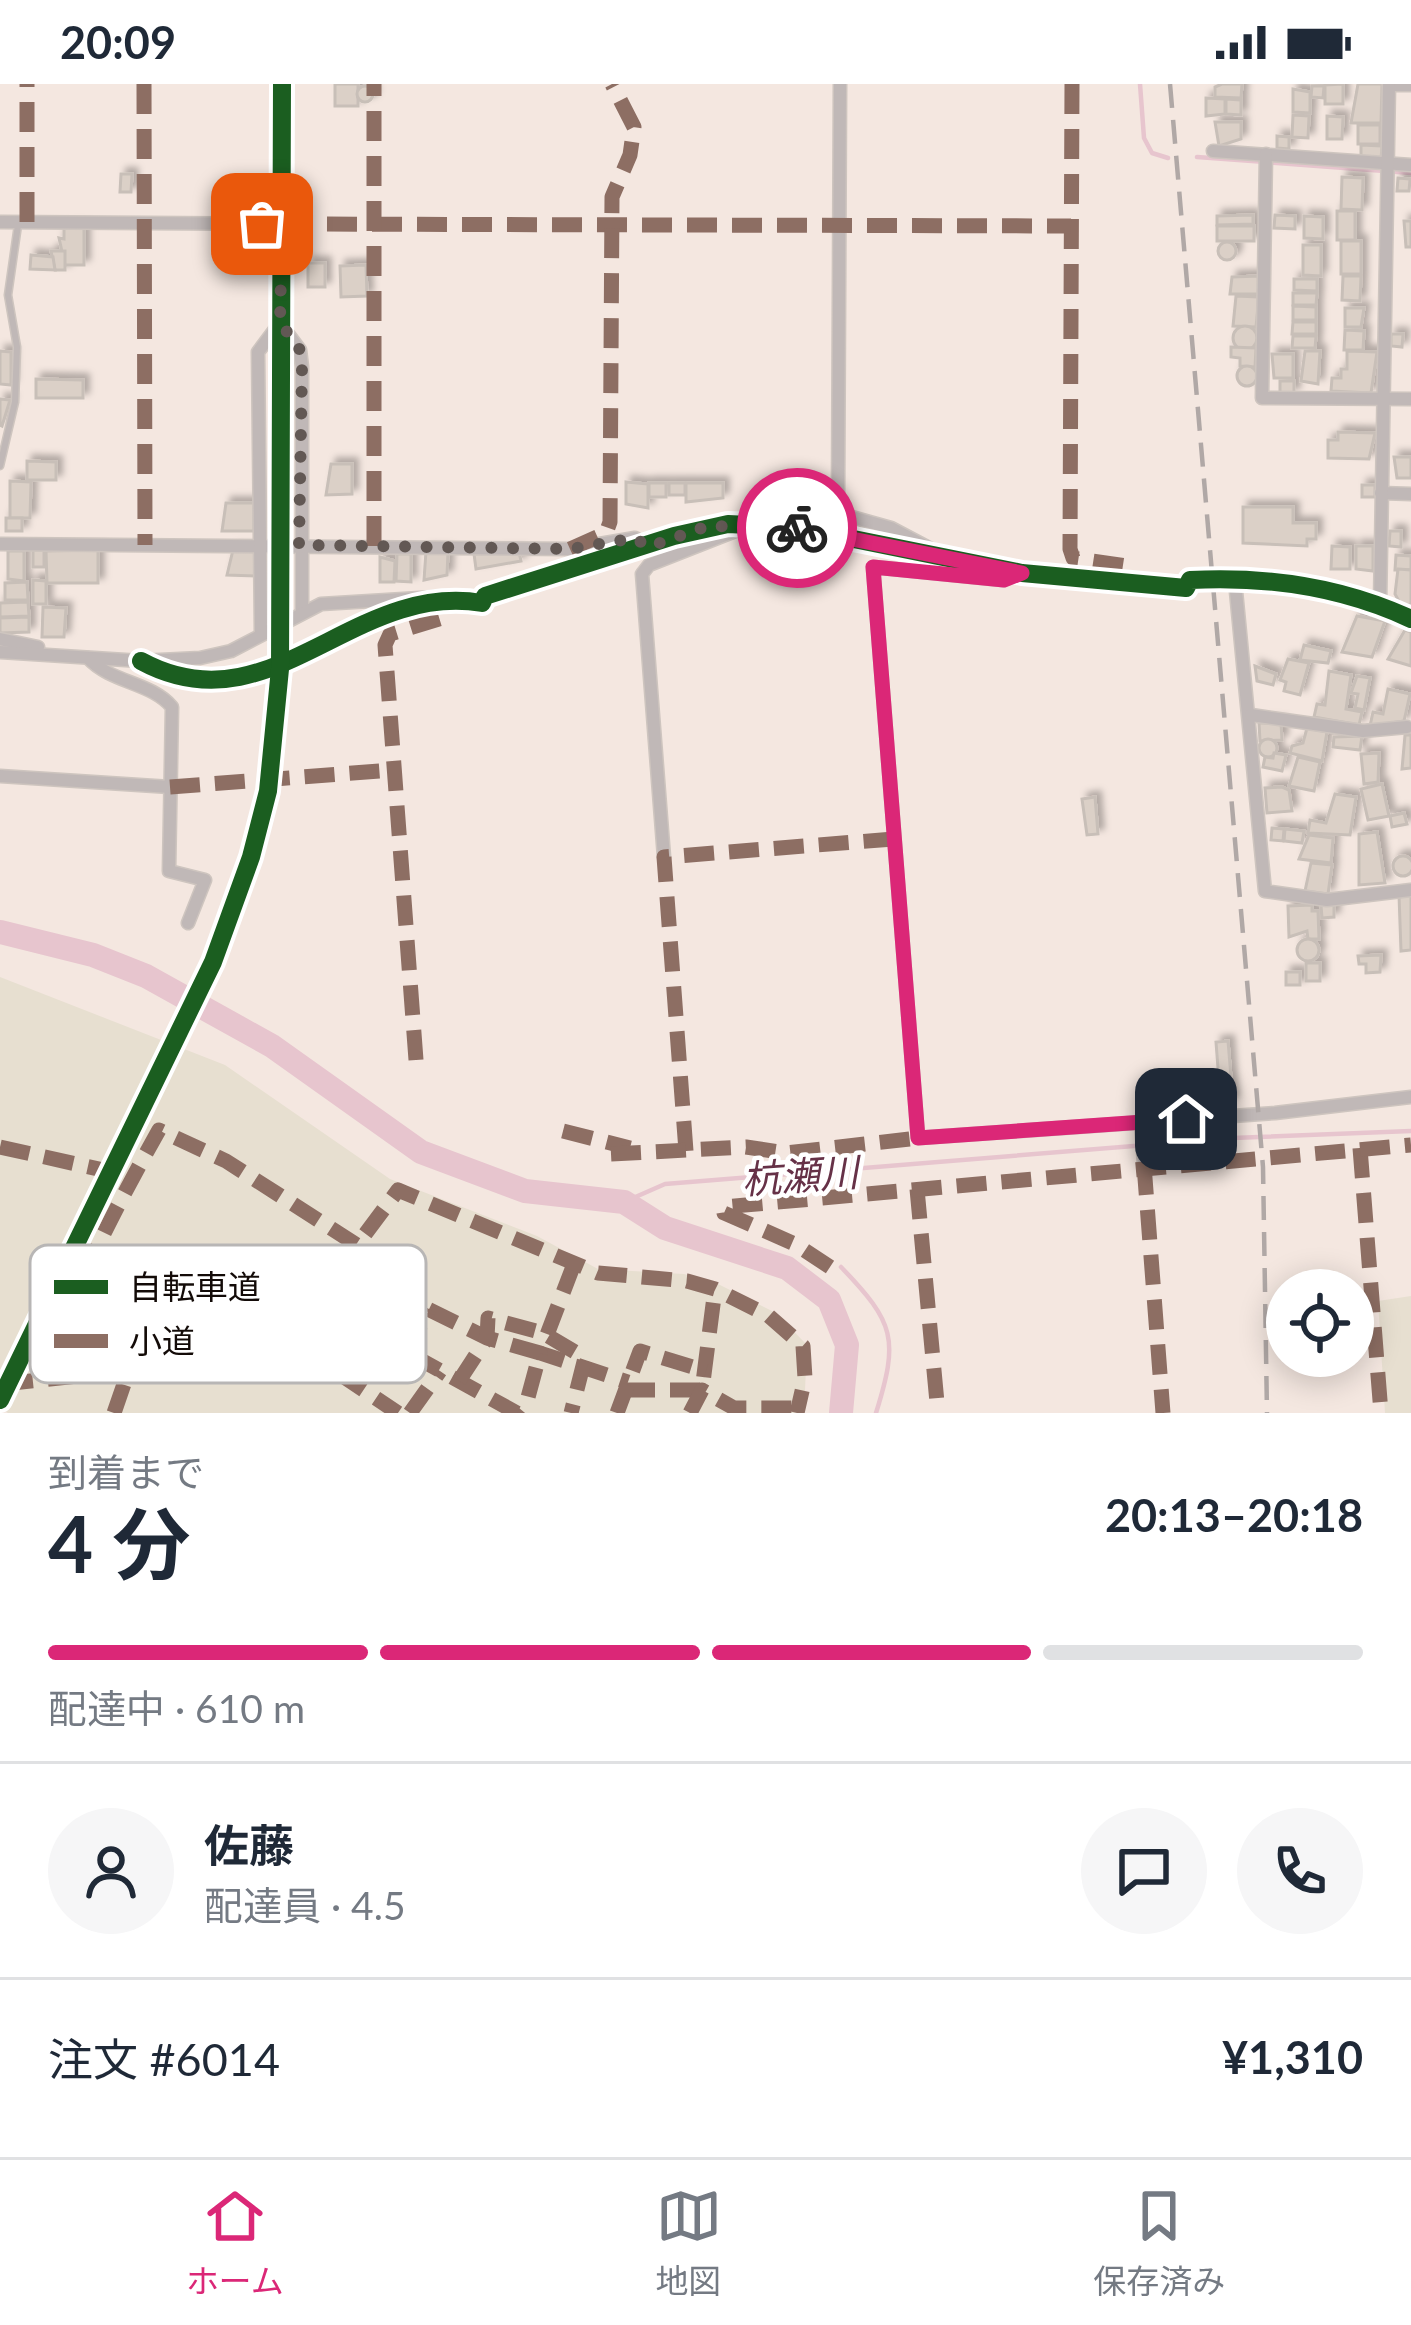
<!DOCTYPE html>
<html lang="ja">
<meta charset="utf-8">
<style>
:root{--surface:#fff;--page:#f6f6f7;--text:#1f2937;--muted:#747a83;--line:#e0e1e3;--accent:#db2777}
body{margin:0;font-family:Lato,"Noto Sans JP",sans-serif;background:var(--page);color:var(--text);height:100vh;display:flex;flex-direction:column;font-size:45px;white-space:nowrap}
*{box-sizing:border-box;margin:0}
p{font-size:39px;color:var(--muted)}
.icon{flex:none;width:66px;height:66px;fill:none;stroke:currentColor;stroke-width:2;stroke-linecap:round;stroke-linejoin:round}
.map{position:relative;height:1329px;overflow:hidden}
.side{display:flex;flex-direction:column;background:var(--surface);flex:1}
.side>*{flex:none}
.fabs{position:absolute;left:1266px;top:1185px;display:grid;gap:24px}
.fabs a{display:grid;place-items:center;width:108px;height:108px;border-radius:50%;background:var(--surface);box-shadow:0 6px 30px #0003;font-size:60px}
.pin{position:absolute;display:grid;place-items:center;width:102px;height:102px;color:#fff;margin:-51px;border-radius:24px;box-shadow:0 6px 18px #0006}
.courier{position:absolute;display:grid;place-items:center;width:120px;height:120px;margin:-60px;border:9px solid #db2777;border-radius:50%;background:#fff;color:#222;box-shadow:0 3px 15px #0007}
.summary em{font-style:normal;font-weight:700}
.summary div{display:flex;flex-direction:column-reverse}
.summary{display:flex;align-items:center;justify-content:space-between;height:204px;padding:0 48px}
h1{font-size:78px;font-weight:700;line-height:90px}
.bar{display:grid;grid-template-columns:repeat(4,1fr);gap:18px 12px;align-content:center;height:144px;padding:0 48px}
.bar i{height:15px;border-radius:9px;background:var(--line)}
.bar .active{background:var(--accent)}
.bar p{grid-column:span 4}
.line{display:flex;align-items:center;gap:30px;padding:0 48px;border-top:3px solid var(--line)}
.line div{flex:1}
.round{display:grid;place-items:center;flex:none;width:126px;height:126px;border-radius:63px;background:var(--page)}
.status{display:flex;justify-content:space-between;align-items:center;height:84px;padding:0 60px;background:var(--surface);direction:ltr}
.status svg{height:33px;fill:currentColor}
.menu{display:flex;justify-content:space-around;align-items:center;height:168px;border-top:3px solid var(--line);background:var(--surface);font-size:33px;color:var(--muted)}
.menu a{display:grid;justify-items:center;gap:6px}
.menu .active{color:var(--accent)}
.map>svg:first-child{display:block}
.green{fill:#e7dfd0}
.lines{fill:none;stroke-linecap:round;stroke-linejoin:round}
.stream{stroke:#e7c5ce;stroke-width:4.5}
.river{stroke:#e7c5ce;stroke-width:24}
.building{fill:#dbd0c7;stroke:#c8bfb8;stroke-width:3;filter:url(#shadow)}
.service-casing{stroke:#cec5bf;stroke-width:9}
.minor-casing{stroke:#cec5bf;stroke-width:15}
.tertiary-casing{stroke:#cec5bf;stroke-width:18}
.service{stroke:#c0b8b7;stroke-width:6}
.minor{stroke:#c0b8b7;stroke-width:12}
.tertiary{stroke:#c0b8b7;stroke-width:15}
.rail{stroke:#b0a8a6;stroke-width:4.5;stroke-dasharray:24 12;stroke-linecap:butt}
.tertiary-bridge-casing{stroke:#cec5bf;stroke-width:18;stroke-linecap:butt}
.tertiary-bridge{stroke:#c0b8b7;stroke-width:15}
.quiet{stroke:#8d6e63;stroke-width:15;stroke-dasharray:30 15;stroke-linecap:butt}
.cycleway-casing{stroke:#fff;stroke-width:26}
.cycleway{stroke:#1b5e20;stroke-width:18}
.done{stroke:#625854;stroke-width:12;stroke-dasharray:0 21.6}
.route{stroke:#db2777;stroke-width:15}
.labels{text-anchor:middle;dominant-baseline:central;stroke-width:9;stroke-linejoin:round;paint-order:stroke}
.water-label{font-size:39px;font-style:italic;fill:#663147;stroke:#fff}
.key{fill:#fff;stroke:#b8b6b5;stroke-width:3}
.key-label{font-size:33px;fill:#130b08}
</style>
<div class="status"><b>20:09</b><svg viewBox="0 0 49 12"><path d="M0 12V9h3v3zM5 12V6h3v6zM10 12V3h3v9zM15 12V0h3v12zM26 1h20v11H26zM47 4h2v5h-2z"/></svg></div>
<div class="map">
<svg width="1411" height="1329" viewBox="0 0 1411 1329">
<defs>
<filter id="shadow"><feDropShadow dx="5.5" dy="-5.5" stdDeviation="3" flood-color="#0004"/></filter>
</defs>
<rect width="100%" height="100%" fill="#f4e7e0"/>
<!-- green -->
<g class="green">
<path d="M0,893L225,981L390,1095L537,1152L598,1185L684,1190L718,1200L776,1229L807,1261L804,1329H8L0,1324Z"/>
<path d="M1411,1212V1329H1385L1378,1217Z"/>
</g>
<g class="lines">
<!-- stream -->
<g class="stream">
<path d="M1140,0L1144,54L1152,69L1168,74"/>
<path d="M1197,73L1411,89"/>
<path d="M624,1118L665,1100L1233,1054L1411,1047"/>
<path d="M841,1183C895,1239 899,1255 876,1329"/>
</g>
<!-- river -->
<path class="river" d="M0,848L93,871L146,892L272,962L421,1068L525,1107L624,1118L665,1144L787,1184L829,1216L847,1261L841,1329"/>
</g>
<!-- building -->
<g class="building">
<rect x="335" y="0" width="23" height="22"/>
<path d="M1222,0H1242L1241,14L1215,13V3Z"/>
<path d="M1343,0V20H1325V1Z"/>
<path d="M1358,0H1382L1381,39H1351Z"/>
<path d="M1312,2H1324L1323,14L1311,13Z"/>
<circle cx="365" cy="10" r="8"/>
<path d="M1293,5L1310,8V29L1293,28Z"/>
<path d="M1206,14L1225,15V30L1206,32Z"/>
<path d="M1226,15L1241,16V31L1226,30Z"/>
<path d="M1293,31L1309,32L1308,54L1292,53Z"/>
<path d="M1327,32L1343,33L1342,55H1327Z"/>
<path d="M1215,38H1241V55L1219,62Z"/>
<rect x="1358" y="41" width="22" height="19"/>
<path d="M1277,52L1289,53V65L1277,64Z"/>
<path d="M1361,61L1382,62L1381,75L1361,74Z"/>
<path d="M121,90H132L131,108H120Z"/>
<path d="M1342,93L1363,94L1362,126L1341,125Z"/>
<path d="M1398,94L1410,95L1409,107H1397Z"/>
<rect x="1337" y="127" width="18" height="29"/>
<path d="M1253,131V140L1217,141V132Z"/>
<path d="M1275,131L1295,132V145L1274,144Z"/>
<path d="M1304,132L1323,133V155L1304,154Z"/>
<path d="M1404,137H1411V163H1406Z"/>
<rect x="1217" y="142" width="37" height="15"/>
<path d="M64,144H84V181H65L59,154L64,155Z"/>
<rect x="1341" y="157" width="20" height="33"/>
<circle cx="1227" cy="167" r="9"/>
<path d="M1303,161H1321V192L1303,191Z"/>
<path d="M51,167H65V186H55Z"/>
<path d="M31,171L53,173L55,186L30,185Z"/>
<rect x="308" y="179" width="17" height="24"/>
<path d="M366,181L367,212L341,213L340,182Z"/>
<path d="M1259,192V210H1230L1232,193Z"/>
<path d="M1343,192H1361L1360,217L1342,216Z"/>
<path d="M1294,195H1317V207L1294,206Z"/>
<path d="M1293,209H1317L1316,221H1293Z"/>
<path d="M1236,212L1259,213L1256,243L1233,242Z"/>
<path d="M1293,222L1316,223V236H1293Z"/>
<path d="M1345,224H1364L1361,243H1345Z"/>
<path d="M1293,238H1316V250H1292Z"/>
<circle cx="1245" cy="254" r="12"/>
<path d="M1345,246L1364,247L1363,266H1344Z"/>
<path d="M1391,250H1403L1402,263L1391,262Z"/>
<path d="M1293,252H1316L1315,264H1292Z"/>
<path d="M1231,263L1256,264L1255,283L1240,282V274L1231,273Z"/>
<path d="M0,267L11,268V301L0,300Z"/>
<path d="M1305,267H1320L1318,300L1301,297Z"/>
<path d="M1347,267L1377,268L1371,309L1331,307L1332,294H1341V285H1347Z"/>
<path d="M1272,270H1293V294H1274Z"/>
<circle cx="1247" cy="292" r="10"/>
<path d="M36,295L83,296V314H36Z"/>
<rect x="1280" y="297" width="14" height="12"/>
<path d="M0,315L10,316L2,342L0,341Z"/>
<path d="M1338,348L1375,349L1369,375L1328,374V356H1338Z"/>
<path d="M1394,373H1411V394H1397Z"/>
<path d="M27,377L56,378V396H27Z"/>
<path d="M331,380H352V410L326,411Z"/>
<path d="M10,397L31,398L30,434H10Z"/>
<path d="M626,398L648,400V424L626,420Z"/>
<rect x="649" y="399" width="17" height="14"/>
<rect x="669" y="399" width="16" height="12"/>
<path d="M686,399H723V414L686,418Z"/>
<rect x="1362" y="401" width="13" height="12"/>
<path d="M226,419H254V447H222Z"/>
<path d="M1243,423H1293V439H1316V455H1307V462L1243,459Z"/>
<rect x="6" y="434" width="16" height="13"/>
<path d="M1390,447H1401V463L1389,462Z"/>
<path d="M1332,462L1350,463V485H1331Z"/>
<path d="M1356,462H1373V487L1356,485Z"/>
<rect x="33" y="466" width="11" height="17"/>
<path d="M98,466V499H47L46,467Z"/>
<path d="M233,466H256L255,492L227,491Z"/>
<path d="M8,467H24V497L8,495Z"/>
<path d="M426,467L448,468L447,491L424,496Z"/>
<path d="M519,468L521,477L476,485L474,470Z"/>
<path d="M397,470H411V498L396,497Z"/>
<path d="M1396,471L1411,472V486H1395Z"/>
<path d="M380,473L395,477L394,498H380Z"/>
<path d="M1398,485L1411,486V521H1401L1395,510Z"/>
<path d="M33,496L46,497V520H33Z"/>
<path d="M27,498L28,516H5V499Z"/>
<path d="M28,518L29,532L0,533V519Z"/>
<path d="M43,523L66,524L64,553H42Z"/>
<path d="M1357,532L1385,537L1372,573L1342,568Z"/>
<path d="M29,533V548L0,549V534Z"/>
<path d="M1405,546L1411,548V582L1388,575Z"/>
<path d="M1304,561L1331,567L1328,579L1300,576Z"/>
<path d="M1288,575L1309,579L1300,611L1284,607L1286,598L1280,596Z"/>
<path d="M1255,582L1276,590L1273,601L1257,597Z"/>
<path d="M1329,587L1351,591L1346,625L1362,628L1359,641L1314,633L1317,620L1325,621Z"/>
<path d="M1357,592L1370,594L1364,626L1355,624L1358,610L1351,609Z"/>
<path d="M1388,605L1410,610L1404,637L1370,642L1373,628L1383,630Z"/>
<path d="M1259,639H1281L1282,656L1260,657Z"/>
<path d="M1307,644L1327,648L1322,677L1290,669L1292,662L1303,659Z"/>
<path d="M1405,651H1411V684L1402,685Z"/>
<path d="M1362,652L1360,666L1333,663L1334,653Z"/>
<circle cx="1268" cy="664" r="9"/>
<path d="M1274,669L1286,671L1282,687L1263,683L1265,673L1273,674Z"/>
<path d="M1379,669L1378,698L1364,700L1361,670Z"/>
<path d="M1298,673L1320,678L1314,707L1289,702Z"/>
<path d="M1382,700L1389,732L1368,736L1361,705Z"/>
<path d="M1282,703L1289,706L1292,727L1267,729L1265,704Z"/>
<path d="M1335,710L1356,713L1350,751L1308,749L1310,736L1326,739Z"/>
<path d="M1095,713L1098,750L1087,751L1082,715Z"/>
<path d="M1404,729L1407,740L1392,743L1390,732Z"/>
<path d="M1272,744L1284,745L1283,757L1271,756Z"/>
<path d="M1285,745L1304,747L1302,759L1284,757Z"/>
<path d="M1377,748L1385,799L1359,801V750Z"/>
<path d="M1309,751L1333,754L1331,779L1299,775Z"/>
<circle cx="1403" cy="782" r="10"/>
<path d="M1311,779L1332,781L1328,810L1305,807Z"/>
<path d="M1399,811H1411V866L1401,867Z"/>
<path d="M1312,821V827H1318L1319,855H1308L1307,847L1289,853L1288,822Z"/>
<path d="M1321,821H1334V833L1322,834Z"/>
<circle cx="1308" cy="866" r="11"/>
<path d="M1381,871L1380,888L1366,889V880H1359L1358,872Z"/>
<rect x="1306" y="879" width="14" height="18"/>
<rect x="1286" y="888" width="14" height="13"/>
<path d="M1228,957L1233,1017L1221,1023L1216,958Z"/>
</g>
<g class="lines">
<defs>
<path id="service" d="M0,382L15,318L17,263L8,211L18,141"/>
<g id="minor">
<path d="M840,0L838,421L841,430L891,444L942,471"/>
<path d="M1389,1H1411"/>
<path d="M1213,67L1411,81"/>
<path d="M1266,70L1262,314L1411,315"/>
<path d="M0,138L282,140"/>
<path d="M282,242L300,266L302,283V528"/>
<path d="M1381,409L1411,410"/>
<path d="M0,460L570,465L635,454L648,462"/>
<path d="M1021,489L1003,496L873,483L918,1054L1275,1029L1411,1013"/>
<path d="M1235,497L1265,807L1327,816L1411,806"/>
<path d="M1380,520L1389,0"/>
<path d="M261,550L258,268L279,240"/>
<path d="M0,555L38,563"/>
<path d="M0,568L141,577L200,574L231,567L321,520L453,512"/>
<path d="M88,574C111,599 151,598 172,623L169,787L205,796L188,839"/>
<path d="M141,577C270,647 352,497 482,519L485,512L674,452L728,440L794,443L1022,489L1186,504L1190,496C1267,492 1340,502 1411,535"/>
<path d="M1251,631L1363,647L1407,643"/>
<path d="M0,692L170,703"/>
<path d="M664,773L642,490L649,481L748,442"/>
<path d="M1141,1038L1144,1081"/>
</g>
<g id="tertiary">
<path d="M281,357L282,0"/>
<path d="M0,1316L232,833L268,707L280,567"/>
</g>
</defs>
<!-- service casing -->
<use href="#service" class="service-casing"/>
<!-- minor casing -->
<use href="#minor" class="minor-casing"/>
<!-- tertiary casing -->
<use href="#tertiary" class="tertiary-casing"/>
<!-- service -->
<use href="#service" class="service"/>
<!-- minor -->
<use href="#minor" class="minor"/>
<!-- tertiary -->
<use href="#tertiary" class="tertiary"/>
<!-- rail -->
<path class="rail" d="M1170,0L1263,1083L1267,1329"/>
<defs>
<path id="tertiary-bridge" d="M280,567L281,357"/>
</defs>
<!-- tertiary-bridge casing -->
<use href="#tertiary-bridge" class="tertiary-bridge-casing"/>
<!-- tertiary-bridge -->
<use href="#tertiary-bridge" class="tertiary-bridge"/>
<!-- quiet -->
<g class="quiet">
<path d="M144,0L145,461"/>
<path d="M1072,0L1070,465L1073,474L1126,482"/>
<path d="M27,138V0"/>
<path d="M282,140L1071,142"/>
<path d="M374,462V0"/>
<path d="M570,465L606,449L610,438L612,113L630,71L634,43L612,0"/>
<path d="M170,703L393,686"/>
<path d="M416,976L385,561L390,550L445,533"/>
<path d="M563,1047L630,1064"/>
<path d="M0,1063L121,1090"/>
<path d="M1360,1064L1381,1329"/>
<path d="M686,1067L664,773L894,755"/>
<path d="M611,1070L746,1063L786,1069L918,1054"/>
<path d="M1144,1081L1163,1329"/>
<path d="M917,1105L938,1329"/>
<path d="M353,1172L317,1275L398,1329"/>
<path d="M574,1180L540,1269L628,1298"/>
<path d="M830,1183L795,1160L724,1129L723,1123L1411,1061"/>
<path d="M348,1186L487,1254L540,1269L527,1317L517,1329"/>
<path d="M334,1228L517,1329"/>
<path d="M407,1268L429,1225"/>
<path d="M459,1297L487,1254L488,1234L543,1249L585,1274L571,1329"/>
<path d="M353,1299L391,1207"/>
<path d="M3,1300L116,1288"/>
<path d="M625,1306H702L715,1205"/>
<path d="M114,1329L124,1300L113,1283L66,1265C55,1230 138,1084 159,1046L226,1077L357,1161L398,1106L598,1189L687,1197L715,1205L769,1232L803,1262L805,1294L797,1329"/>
<path d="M410,1329L440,1287"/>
<path d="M617,1329L640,1267L706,1287"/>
<path d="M690,1329L702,1306L734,1324H799"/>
</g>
<defs>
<g id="cycleway">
<path d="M141,577C270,647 352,497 482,519L485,512L674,452L728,440L794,443L1022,489L1186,504L1190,496C1267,492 1340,502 1411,535"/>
<path d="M0,1316L213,878L251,773L268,707L280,585L282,0"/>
</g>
</defs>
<!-- cycleway casing -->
<use href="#cycleway" class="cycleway-casing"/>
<!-- cycleway -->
<use href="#cycleway" class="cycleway"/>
</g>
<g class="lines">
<!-- done -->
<path class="done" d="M262,140H282L280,238L300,266L302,284L299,461L570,465L635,454L648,463L708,442L797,444"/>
<!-- route -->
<path class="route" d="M797,444L1022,489L1004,496L873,483L918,1054L1186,1035"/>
</g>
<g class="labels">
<!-- water labels -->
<g class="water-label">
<text transform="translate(800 1091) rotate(-4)">杭瀬川</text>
</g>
</g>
<!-- legend -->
<rect x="30" y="1161" width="396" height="138" rx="18" class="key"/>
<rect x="54" y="1196" width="54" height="14" fill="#1b5e20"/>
<rect x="54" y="1250" width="54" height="14" fill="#8d6e63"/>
<g class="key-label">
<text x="129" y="1215">自転車道</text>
<text x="129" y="1269">小道</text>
</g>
</svg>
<div class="fabs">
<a><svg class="icon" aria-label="locate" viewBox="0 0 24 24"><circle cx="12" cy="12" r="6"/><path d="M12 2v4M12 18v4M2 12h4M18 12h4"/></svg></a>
</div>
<div class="pin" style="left:262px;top:140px;background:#ea580c"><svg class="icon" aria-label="bag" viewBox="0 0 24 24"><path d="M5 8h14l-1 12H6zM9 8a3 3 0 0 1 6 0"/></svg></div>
<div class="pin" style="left:1186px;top:1035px;background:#1f2937"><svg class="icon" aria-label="home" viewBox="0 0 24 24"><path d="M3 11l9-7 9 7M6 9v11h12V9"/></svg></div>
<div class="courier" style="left:797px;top:444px"><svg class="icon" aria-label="bike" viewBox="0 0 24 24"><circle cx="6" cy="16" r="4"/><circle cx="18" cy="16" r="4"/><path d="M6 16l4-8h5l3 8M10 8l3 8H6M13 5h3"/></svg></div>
</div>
<section class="side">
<div class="summary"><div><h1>4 分</h1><p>到着まで</p></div><em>20:13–20:18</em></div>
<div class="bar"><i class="active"></i><i class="active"></i><i class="active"></i><i></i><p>配達中 · 610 m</p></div>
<div class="line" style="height:216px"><a class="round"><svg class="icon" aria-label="person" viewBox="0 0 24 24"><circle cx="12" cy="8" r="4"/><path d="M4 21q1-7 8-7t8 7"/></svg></a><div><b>佐藤</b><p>配達員 · 4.5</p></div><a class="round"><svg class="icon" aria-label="chat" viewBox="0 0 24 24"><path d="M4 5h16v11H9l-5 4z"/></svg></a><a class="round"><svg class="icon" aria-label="phone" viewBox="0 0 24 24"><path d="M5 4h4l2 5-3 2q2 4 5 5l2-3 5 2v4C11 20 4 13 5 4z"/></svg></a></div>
<div class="line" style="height:156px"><div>注文 #6014</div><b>¥1,310</b></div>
</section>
<nav class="menu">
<a class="active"><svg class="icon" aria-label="home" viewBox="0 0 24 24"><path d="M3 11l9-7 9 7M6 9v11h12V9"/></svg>ホーム</a>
<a><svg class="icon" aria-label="map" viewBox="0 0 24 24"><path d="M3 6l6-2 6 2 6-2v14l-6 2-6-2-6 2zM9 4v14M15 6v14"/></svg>地図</a>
<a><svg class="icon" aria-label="saved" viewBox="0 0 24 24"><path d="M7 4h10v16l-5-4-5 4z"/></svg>保存済み</a>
</nav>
